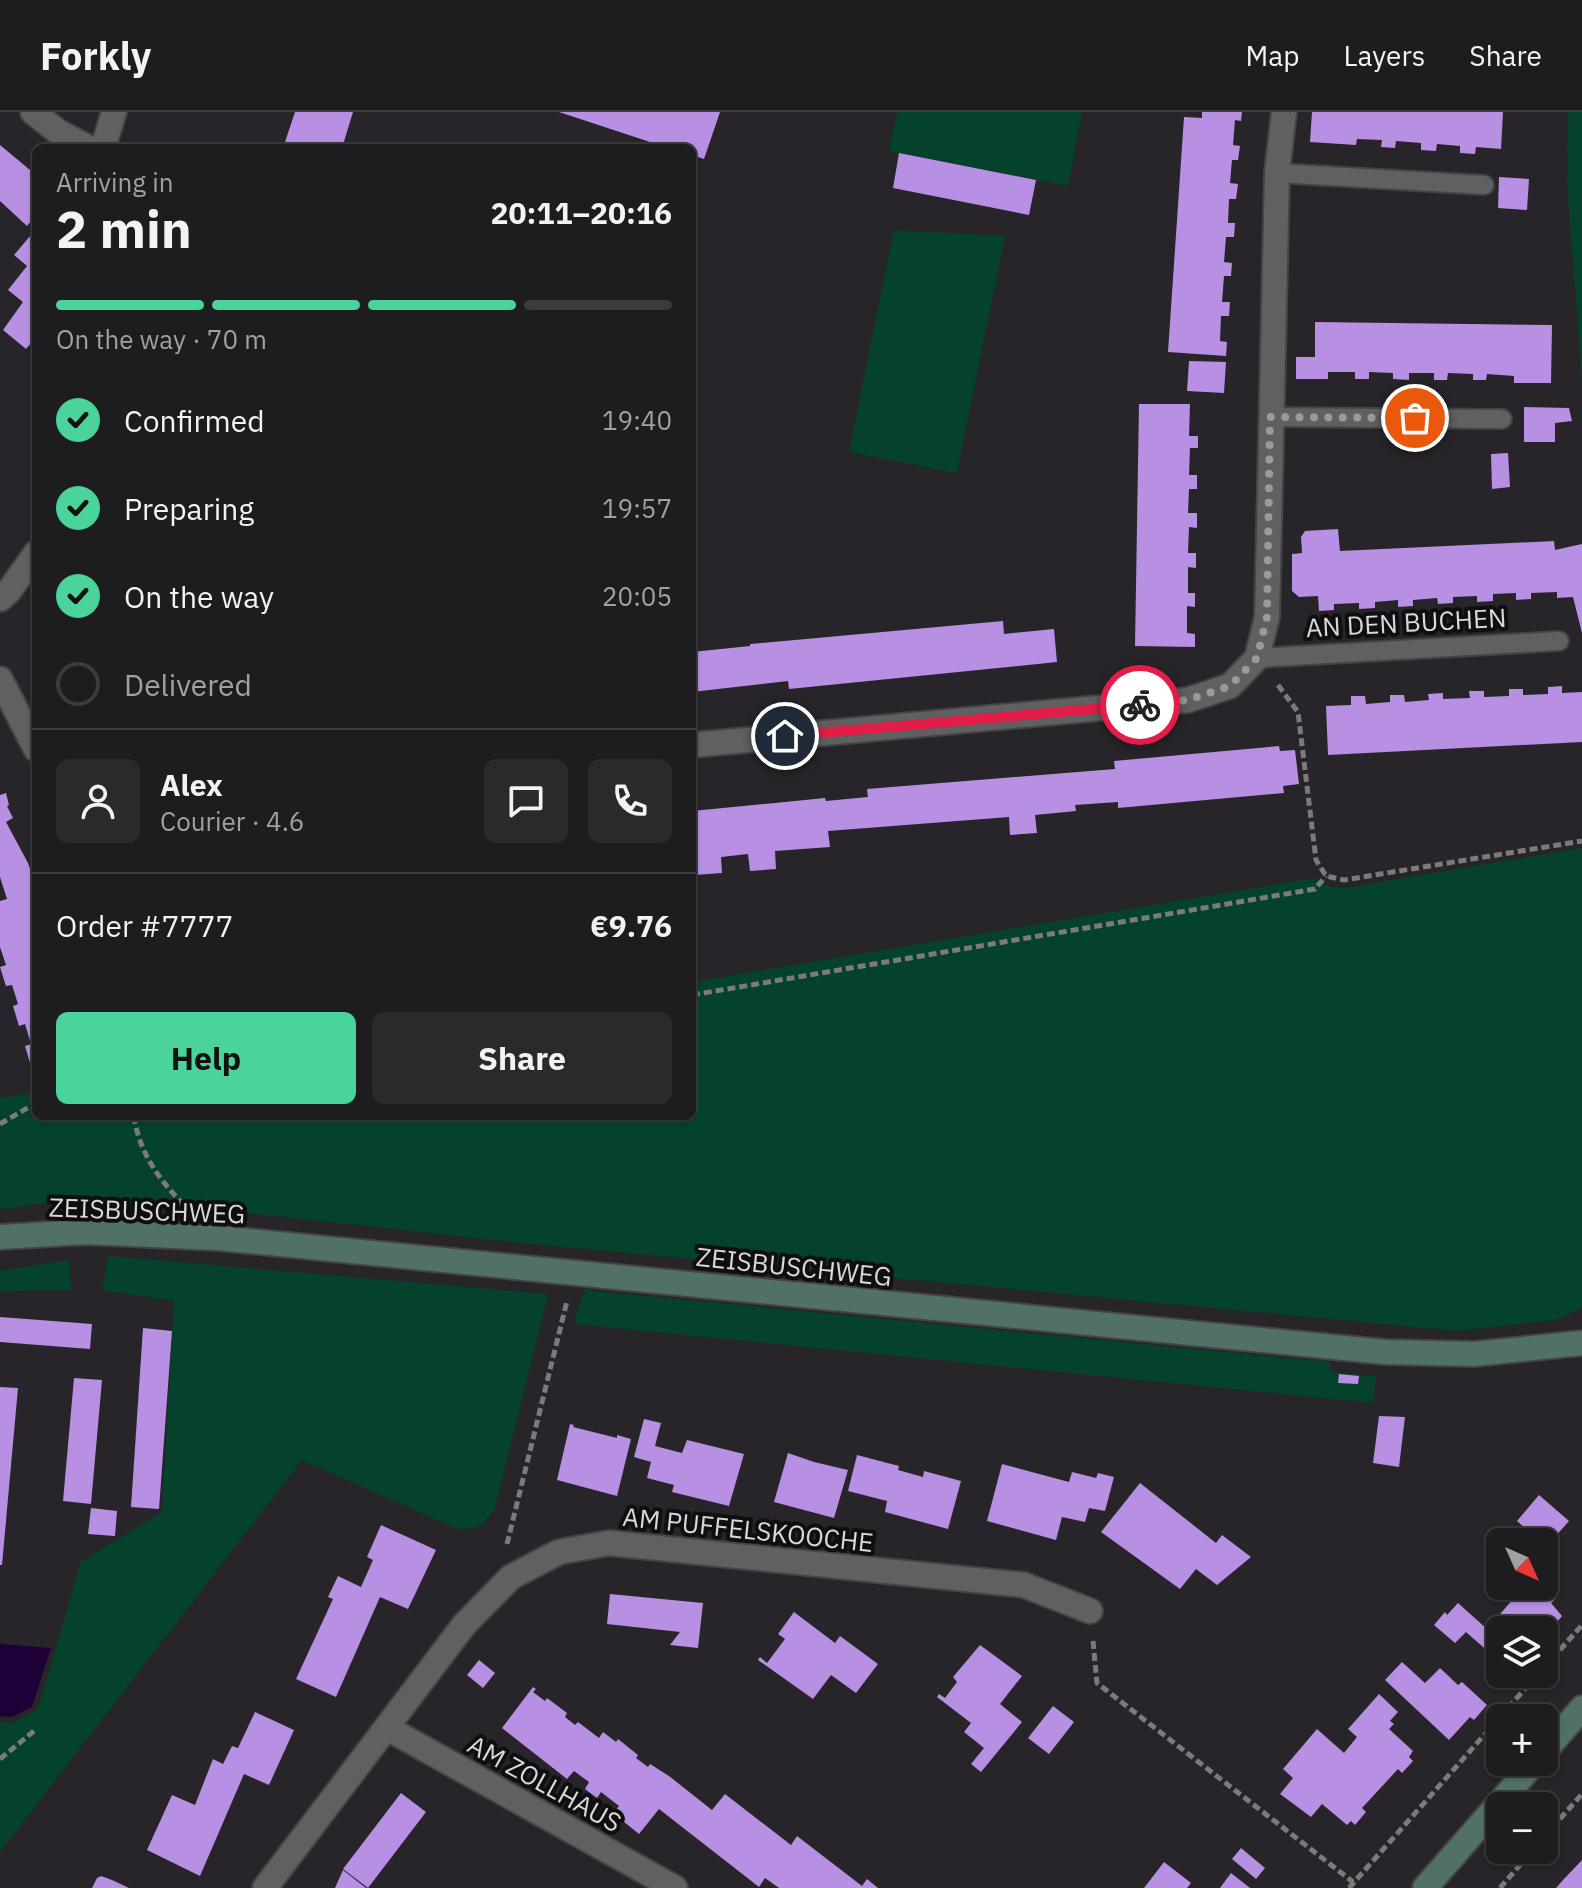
<!DOCTYPE html>
<meta charset="utf-8">
<style>
:root{--surface:#1d1c1f;--page:#2a292c;--text:#f1f3f6;--muted:#a0a1a4;--line:#3b3a3d;--accent:#4ad49c}
body{margin:0;font-family:"IBM Plex Sans",sans-serif;background:var(--page);color:var(--text);height:100vh;display:flex;flex-direction:column;font-size:30px;white-space:nowrap}
*{box-sizing:border-box;margin:0}
p{font-size:26px;color:var(--muted)}
.icon{flex:none;width:44px;height:44px;fill:none;stroke:currentColor;stroke-width:2;stroke-linecap:round;stroke-linejoin:round}
.map{position:relative;flex:1;overflow:hidden}
.details{position:absolute;left:32px;top:32px;width:664px;height:976px;display:flex;flex-direction:column;background:var(--surface);border-radius:12px;box-shadow:0 2px 6px #0004,0 0 0 2px var(--line)}
.details>*{flex:none}
.needle{width:52px;rotate:135deg}
.buttons{position:absolute;left:1486px;top:1416px;display:grid;gap:16px}
.buttons a{display:grid;place-items:center;width:72px;height:72px;border-radius:12px;background:var(--surface);box-shadow:0 2px 6px #0004,0 0 0 2px var(--line);font-size:40px}
.pin{position:absolute;display:grid;place-items:center;width:68px;height:68px;color:#fff;margin:-34px;border:4px solid #fff;border-radius:50%;box-shadow:0 2px 8px #0007}
.courier{position:absolute;display:grid;place-items:center;width:80px;height:80px;margin:-40px;border:6px solid #e11d48;border-radius:50%;background:#fff;color:#222;box-shadow:0 2px 10px #0007}
.overview em{font-style:normal;font-weight:800}
.overview div{display:flex;flex-direction:column-reverse}
.overview{display:flex;align-items:center;justify-content:space-between;height:136px;padding:0 24px}
h1{font-size:52px;font-weight:800;line-height:60px}
.bar{display:grid;grid-template-columns:repeat(4,1fr);gap:12px 8px;align-content:center;height:96px;padding:0 24px}
.bar i{height:10px;border-radius:6px;background:var(--line)}
.bar .selected{background:var(--accent)}
.bar p{grid-column:span 4}
.line{display:flex;align-items:center;gap:20px;padding:0 24px;border-top:2px solid var(--line)}
.line div{flex:1}
.round{display:grid;place-items:center;flex:none;width:84px;height:84px;border-radius:12px;background:var(--page)}
ol{padding:0 24px;list-style:none}
li{display:flex;align-items:center;gap:24px;height:88px}
li p{margin-inline-start:auto}
li .icon{padding:8px;border-radius:50%;background:var(--accent);color:#111;stroke-width:4}
li:last-child{color:var(--muted)}
li i{width:44px;height:44px;border:4px solid var(--line);border-radius:50%}
.action{display:flex;gap:16px;margin-top:auto;padding:16px 24px}
.action a{flex:1;height:92px;border-radius:12px;background:var(--accent);color:#111;font-size:32px;font-weight:800;line-height:92px;text-align:center}
.action a+a{background:var(--page);color:var(--text)}
header{display:flex;align-items:center;gap:48px;box-sizing:border-box;height:112px;padding:0 40px;background:var(--surface);border-bottom:2px solid var(--line)}
header strong{font-size:38px}
nav{display:flex;gap:44px;margin-inline-start:auto;font-size:28px}
.map>svg:first-child{display:block}
.green{fill:#05422c}
.water{fill:#1f0036}
.building{fill:#b78fe3}
.lines{fill:none;stroke-linecap:round;stroke-linejoin:round}
.lane-casing{stroke:#444345;stroke-width:22}
.street-casing{stroke:#444345;stroke-width:28}
.secondary-casing{stroke:#444345;stroke-width:28}
.path{stroke:#7c7a7d;stroke-width:5;stroke-dasharray:8 4;stroke-linecap:butt}
.lane{stroke:#605f62;stroke-width:18}
.street{stroke:#605f62;stroke-width:24}
.secondary{stroke:#517166;stroke-width:24}
.done{stroke:#9b999c;stroke-width:8;stroke-dasharray:0 14.4}
.route{stroke:#e11d48;stroke-width:10}
.labels{text-anchor:middle;dominant-baseline:central;stroke-width:8;stroke-linejoin:round;paint-order:stroke}
.street-label{font-size:26px;fill:#d9d8da;stroke:#0f0f10}
</style>
<header>
<strong>Forkly</strong>
<nav><a>Map</a><a>Layers</a><a>Share</a></nav>
</header>
<div class="map">
<svg width="1582" height="1776" viewBox="0 0 1582 1776">
<rect width="100%" height="100%" fill="#272529"/>
<!-- green -->
<g class="green">
<path d="M897,0H1082L1068,74L889,39Z"/>
<path d="M1568,0H1582V269L1567,71Z"/>
<path d="M894,118L1005,124L957,361L849,340Z"/>
<path d="M1582,736V1196L1556,1208L1457,1219L513,1130L210,1097L47,1091L0,1097V986L36,980V1004H692V870L1315,766L1329,775L1345,776Z"/>
<path d="M108,1144L548,1182L494,1399L480,1414L460,1418L302,1348L0,1740V1610L13,1611L38,1597L81,1450L162,1400L174,1189L102,1178Z"/>
<path d="M68,1148L72,1178L0,1179V1159Z"/>
<path d="M584,1178L1330,1250V1260L1376,1264L1373,1291L574,1212Z"/>
</g>
<!-- water -->
<path class="water" d="M0,1532L51,1536L32,1595L12,1605L0,1604Z"/>
<!-- building -->
<g class="building">
<path d="M295,0H353L342,36H283Z"/>
<path d="M559,0H720L704,47L692,43V36H661L662,34Z"/>
<path d="M1202,0H1242L1241,9L1235,8L1233,33L1240,34L1238,48H1232L1230,71L1238,72L1236,87H1229L1228,111H1235L1234,125H1226L1224,150L1232,151L1231,164H1224L1222,190H1230L1229,204H1221L1220,229L1227,230L1226,244L1168,240L1184,5L1202,6Z"/>
<path d="M1312,0H1503L1501,37L1476,35L1475,42L1460,41V34L1437,32L1436,39L1421,38V31L1396,29L1395,36L1381,35L1382,28L1357,27L1356,33L1310,30Z"/>
<path d="M0,33L36,63V103L27,114L0,89Z"/>
<path d="M899,41L1036,68L1029,103L893,76Z"/>
<path d="M1499,65L1529,67L1527,98L1498,96Z"/>
<path d="M36,117V225L26,237L3,218L23,190L8,178L27,154L14,143Z"/>
<path d="M1315,210L1552,213L1551,271H1514V264L1487,262L1486,268H1473V262L1448,261L1447,268H1434V261H1409V268L1393,267V261L1369,260V267H1355V260H1328V267H1296V245H1315Z"/>
<path d="M1189,249L1226,250L1224,281L1187,279Z"/>
<path d="M1139,292H1190L1189,324H1198V336H1190L1189,363H1197V377H1189L1188,401H1197V416L1189,415L1188,441H1196V456L1188,455V481H1195V495L1187,494V521L1195,522V535L1135,534Z"/>
<path d="M1524,295L1569,296L1572,309L1555,311V330H1524Z"/>
<path d="M1508,341L1510,375L1492,377L1491,342Z"/>
<path d="M1338,417L1340,439L1554,429L1555,438L1582,432V521L1573,485L1557,486V480L1531,481V487L1516,488V481L1493,482V489L1477,490V484L1453,485V491L1438,492L1437,486L1413,488V494L1398,495V488L1375,490V496L1359,497V491L1334,492V498L1319,499L1318,484L1299,485L1292,479V442L1302,441L1301,425L1305,419Z"/>
<path d="M1003,509L1004,522L1054,517L1057,550L789,577L788,569L692,580V540L750,534V532Z"/>
<path d="M1562,574V581L1582,580V630L1328,643L1326,594L1351,593V584H1365L1366,592L1390,590V583H1404L1405,590L1429,588L1428,582L1443,581V587L1470,586L1469,579H1484V585L1509,584V577H1523V583L1548,582V575Z"/>
<path d="M1279,634L1280,639L1295,638L1299,672L1283,674L1284,681L1118,696V690L1075,693L1076,699L1035,703L1037,721L1010,723L1009,705L828,719L830,735L775,739L776,757L750,759L748,742L721,745L722,761L695,763L692,747V699L825,686L826,689L868,685L867,677L1115,657L1114,649Z"/>
<path d="M6,681L9,693L7,694L13,706L6,710L28,751L36,774V952L31,954L25,934L31,932L25,912L19,914L13,894L18,892L12,873L6,874L0,855L6,853L0,835V789L7,787L0,765V683Z"/>
<path d="M0,1205L92,1212L90,1237L0,1230Z"/>
<path d="M143,1216L172,1219L159,1397L131,1395Z"/>
<path d="M1339,1262L1359,1264L1358,1272L1338,1271Z"/>
<path d="M74,1266L102,1268L91,1392L63,1389Z"/>
<path d="M0,1275L18,1276L2,1453H0Z"/>
<path d="M1379,1304L1405,1305L1399,1355L1373,1351Z"/>
<path d="M644,1307L661,1311L655,1334L682,1341L687,1328L744,1342L729,1394L672,1380L674,1373L647,1366L651,1350L634,1345Z"/>
<path d="M570,1312L574,1313L573,1315L617,1326V1323L631,1327L617,1384L557,1368Z"/>
<path d="M788,1341L814,1350L848,1358L834,1406L774,1390Z"/>
<path d="M857,1343L899,1354L898,1358L923,1365L924,1359L961,1369L948,1417L885,1400L887,1389L848,1379Z"/>
<path d="M1002,1352L1069,1370L1072,1360L1096,1366L1098,1361L1114,1365L1105,1399L1089,1396L1085,1410L1062,1405L1056,1428L987,1409Z"/>
<path d="M1140,1371L1216,1431L1222,1423L1251,1445L1217,1473L1196,1457L1180,1477L1101,1420Z"/>
<path d="M1539,1383L1569,1409L1546,1435L1517,1409Z"/>
<path d="M91,1396L117,1399L115,1424L88,1422Z"/>
<path d="M381,1413L436,1438L408,1497L380,1485L336,1585L296,1567L333,1487L328,1485L338,1464L361,1475L373,1448L367,1445Z"/>
<path d="M1516,1474H1543L1556,1486L1551,1491L1562,1504L1554,1514L1552,1511L1546,1518H1500V1550L1466,1520L1455,1531L1434,1513L1445,1500L1447,1503L1458,1491L1487,1517L1521,1478Z"/>
<path d="M610,1482L703,1491L698,1536L670,1533L680,1520L607,1512Z"/>
<path d="M794,1500L835,1531L840,1524L878,1552L856,1581L831,1563L813,1587L758,1548L760,1545L767,1551L785,1527L778,1522Z"/>
<path d="M980,1533L1022,1564L1000,1592L1022,1610L981,1660L971,1652L984,1636L964,1620L971,1611L937,1585L939,1582L945,1586L957,1570L953,1565Z"/>
<path d="M479,1548L495,1561L483,1576L467,1563Z"/>
<path d="M1402,1550L1425,1571L1440,1556L1458,1573L1462,1570L1487,1593L1474,1608L1470,1605L1449,1628L1385,1568Z"/>
<path d="M533,1575L536,1577L533,1580L545,1589L547,1586L567,1601L565,1605L575,1613L578,1610L599,1626L603,1620L616,1630L618,1627L638,1643L636,1646L648,1655L650,1652L669,1664L712,1698L725,1682L791,1733L797,1724L862,1774L867,1767L878,1776H779L765,1766L759,1775L659,1697L639,1722L613,1701L619,1694L601,1680L597,1686L585,1677L589,1670L574,1659L567,1667L502,1616Z"/>
<path d="M1379,1582L1398,1600L1390,1609L1394,1612L1389,1617L1413,1639L1409,1645L1413,1649L1402,1661L1398,1657L1362,1696L1366,1700L1355,1713L1351,1709L1347,1713L1322,1692L1311,1705L1280,1682L1293,1666L1283,1657L1317,1617L1344,1641L1357,1625L1348,1617Z"/>
<path d="M1053,1594L1074,1610L1049,1642L1028,1626Z"/>
<path d="M255,1600L294,1618L269,1673L244,1662L200,1764L147,1738L172,1683L195,1693L213,1647L223,1652L232,1634L238,1636Z"/>
<path d="M401,1681L426,1700L368,1776L343,1757Z"/>
<path d="M1241,1736L1265,1756L1256,1767L1232,1747Z"/>
<path d="M1582,1748V1776H1556L1563,1768Z"/>
<path d="M1164,1750L1191,1771L1187,1776H1144Z"/>
<path d="M343,1758L366,1776H335Z"/>
<path d="M1231,1761L1250,1776H1220Z"/>
<path d="M101,1764L112,1768L129,1776H92L97,1766Z"/>
</g>
<g class="lines">
<defs>
<g id="lane">
<path d="M1277,61L1484,73"/>
<path d="M1270,305L1502,307"/>
<path d="M1257,546L1559,529"/>
</g>
<g id="street">
<path d="M33,0L57,19L89,36"/>
<path d="M103,36L114,0"/>
<path d="M0,487L9,479L36,441"/>
<path d="M0,567L36,637"/>
<path d="M692,633L1188,588L1230,574L1257,546L1267,505L1277,61L1284,0"/>
<path d="M387,1616L675,1776"/>
<path d="M265,1776L464,1513L511,1465L559,1440L609,1431L1024,1473L1090,1499"/>
</g>
<g id="secondary">
<path d="M0,1125L86,1120L218,1126L1385,1240L1474,1242L1582,1231"/>
<path d="M1544,1640L1582,1596"/>
<path d="M1425,1776L1535,1650"/>
</g>
</defs>
<!-- lane casing -->
<use href="#lane" class="lane-casing"/>
<!-- street casing -->
<use href="#street" class="street-casing"/>
<!-- secondary casing -->
<use href="#secondary" class="secondary-casing"/>
<!-- path -->
<g class="path">
<path d="M1278,573L1298,600L1316,748L1326,764L1344,768L1582,729"/>
<path d="M692,883L1315,777L1326,764"/>
<path d="M134,1004C139,1041 160,1069 186,1095"/>
<path d="M0,1012L36,991"/>
<path d="M507,1432L567,1189"/>
<path d="M1093,1529L1097,1571L1353,1770"/>
<path d="M1544,1556L1582,1513"/>
<path d="M0,1647L34,1619"/>
<path d="M1544,1725L1582,1682"/>
<path d="M1349,1776L1538,1562"/>
<path d="M1500,1776L1533,1738"/>
</g>
<!-- lane -->
<use href="#lane" class="lane"/>
<!-- street -->
<use href="#street" class="street"/>
<!-- secondary -->
<use href="#secondary" class="secondary"/>
</g>
<g class="lines">
<!-- done -->
<path class="done" d="M1140,593L1188,588L1230,574L1257,546L1267,505L1270,305L1415,306"/>
<!-- route -->
<path class="route" d="M785,624L1140,593"/>
</g>
<g class="labels">
<!-- street labels -->
<g class="street-label">
<text transform="translate(1406 510) rotate(-3)">AN DEN BUCHEN</text>
<text transform="translate(147 1098) rotate(2)">ZEISBUSCHWEG</text>
<text transform="translate(794 1154) rotate(6)">ZEISBUSCHWEG</text>
<text transform="translate(748 1417) rotate(6)">AM PUFFELSKOOCHE</text>
<text transform="translate(545 1671) rotate(29)">AM ZOLLHAUS</text>
</g>
</g>
</svg>
<div class="buttons">
<a><svg class="needle" viewBox="-14 -14 28 28"><path d="M0-13l5 13h-10z" fill="#e53935"/><path d="M0 13l5-13h-10z" fill="#a0a1a4"/></svg></a>
<a><svg class="icon" aria-label="layers" viewBox="0 0 24 24"><path d="M12 4l9 5-9 5-9-5zM3 14l9 5 9-5"/></svg></a>
<a>+</a>
<a>−</a>
</div>
<div class="pin" style="left:1415px;top:306px;background:#ea580c"><svg class="icon" aria-label="bag" viewBox="0 0 24 24"><path d="M5 8h14l-1 12H6zM9 8a3 3 0 0 1 6 0"/></svg></div>
<div class="pin" style="left:785px;top:624px;background:#1f2937"><svg class="icon" aria-label="home" viewBox="0 0 24 24"><path d="M3 11l9-7 9 7M6 9v11h12V9"/></svg></div>
<div class="courier" style="left:1140px;top:593px"><svg class="icon" aria-label="bike" viewBox="0 0 24 24"><circle cx="6" cy="16" r="4"/><circle cx="18" cy="16" r="4"/><path d="M6 16l4-8h5l3 8M10 8l3 8H6M13 5h3"/></svg></div>
<section class="details">
<div class="overview"><div><h1>2 min</h1><p>Arriving in</p></div><em>20:11–20:16</em></div>
<div class="bar"><i class="selected"></i><i class="selected"></i><i class="selected"></i><i></i><p>On the way · 70 m</p></div>
<ol>
<li><svg class="icon" aria-label="check" viewBox="0 0 24 24"><path d="M5 12l5 5 9-10"/></svg>Confirmed<p>19:40</p></li>
<li><svg class="icon" aria-label="check" viewBox="0 0 24 24"><path d="M5 12l5 5 9-10"/></svg>Preparing<p>19:57</p></li>
<li><svg class="icon" aria-label="check" viewBox="0 0 24 24"><path d="M5 12l5 5 9-10"/></svg>On the way<p>20:05</p></li>
<li><i></i>Delivered</li>
</ol>
<div class="line" style="height:144px"><a class="round"><svg class="icon" aria-label="person" viewBox="0 0 24 24"><circle cx="12" cy="8" r="4"/><path d="M4 21q1-7 8-7t8 7"/></svg></a><div><b>Alex</b><p>Courier · 4.6</p></div><a class="round"><svg class="icon" aria-label="chat" viewBox="0 0 24 24"><path d="M4 5h16v11H9l-5 4z"/></svg></a><a class="round"><svg class="icon" aria-label="phone" viewBox="0 0 24 24"><path d="M5 4h4l2 5-3 2q2 4 5 5l2-3 5 2v4C11 20 4 13 5 4z"/></svg></a></div>
<div class="line" style="height:104px"><div>Order #7777</div><b>€9.76</b></div>
<div class="action"><a>Help</a><a>Share</a></div>
</section>
</div>
